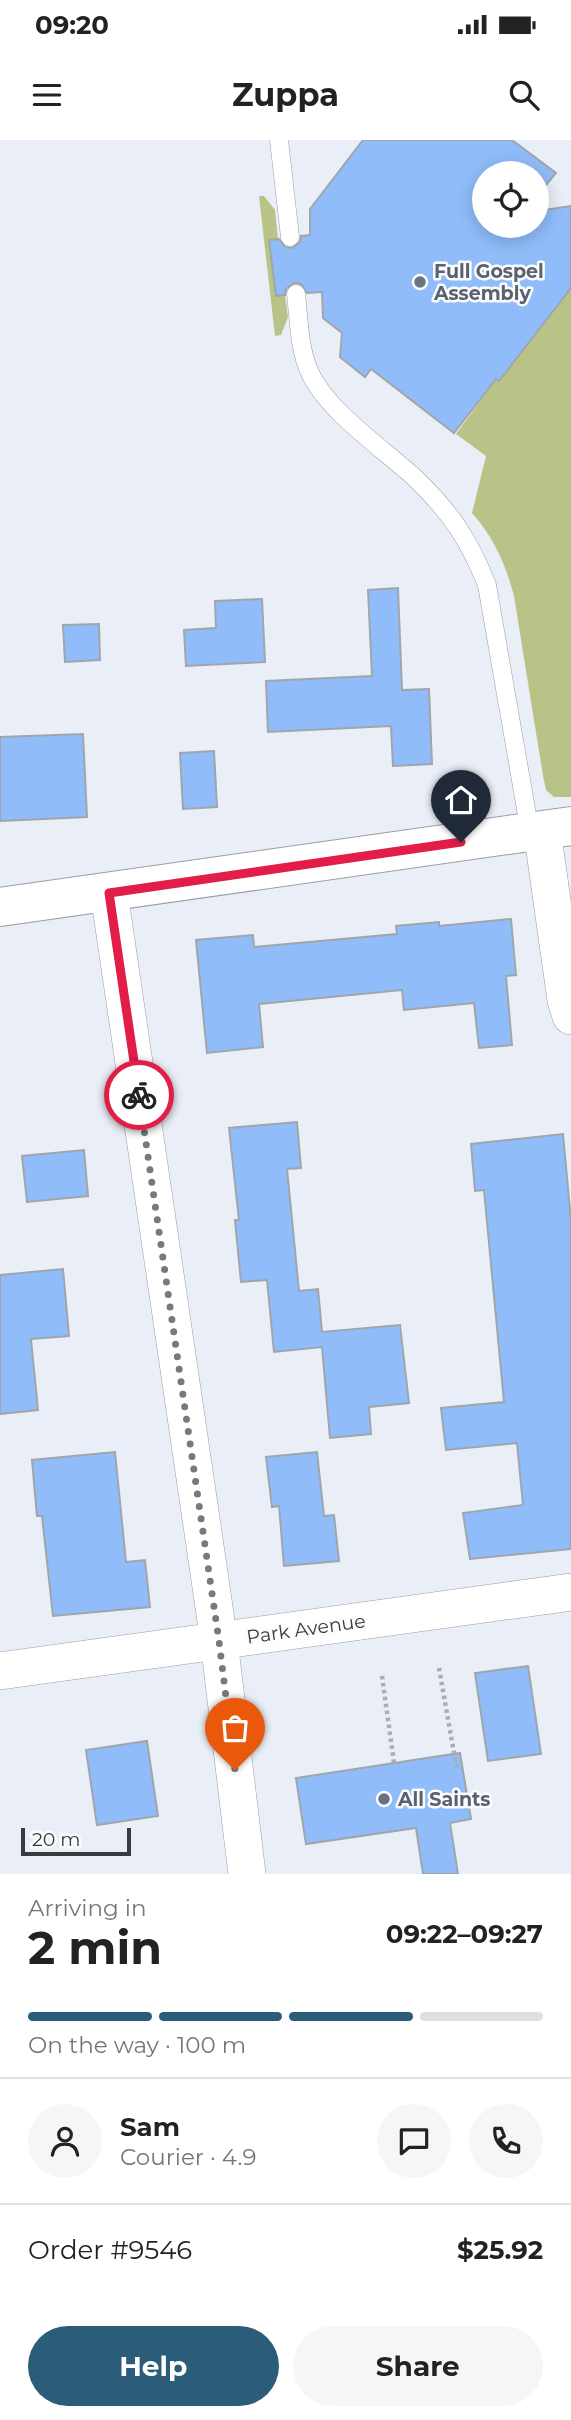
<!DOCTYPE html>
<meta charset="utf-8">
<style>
:root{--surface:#fff;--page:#f6f6f6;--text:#222;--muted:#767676;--line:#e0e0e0;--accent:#2b5c7a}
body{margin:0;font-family:Montserrat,sans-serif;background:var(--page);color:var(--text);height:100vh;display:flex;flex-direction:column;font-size:26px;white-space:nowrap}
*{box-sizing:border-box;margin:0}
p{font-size:23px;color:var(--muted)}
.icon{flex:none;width:38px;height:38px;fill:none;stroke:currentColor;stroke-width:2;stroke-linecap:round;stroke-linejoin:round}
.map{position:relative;height:1734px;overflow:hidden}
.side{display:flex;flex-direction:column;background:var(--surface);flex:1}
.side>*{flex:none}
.fabs{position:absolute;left:472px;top:21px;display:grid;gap:14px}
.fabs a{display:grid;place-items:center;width:77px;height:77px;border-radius:50%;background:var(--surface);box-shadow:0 4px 18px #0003;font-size:35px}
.scale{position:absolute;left:21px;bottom:18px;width:110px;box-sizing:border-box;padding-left:7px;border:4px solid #383b3d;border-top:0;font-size:19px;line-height:24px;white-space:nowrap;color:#383b3d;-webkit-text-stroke:5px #fbfcfe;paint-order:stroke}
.pin{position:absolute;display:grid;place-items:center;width:60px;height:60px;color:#fff;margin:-72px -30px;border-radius:50% 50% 50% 0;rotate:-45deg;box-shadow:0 0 7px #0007}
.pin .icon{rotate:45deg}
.courier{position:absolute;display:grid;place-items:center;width:70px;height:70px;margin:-35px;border:5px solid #e11d48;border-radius:50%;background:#fff;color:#222;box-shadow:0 2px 9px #0007}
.head em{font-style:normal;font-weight:700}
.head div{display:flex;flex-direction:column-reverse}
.head{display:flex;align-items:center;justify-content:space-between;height:119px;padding:0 28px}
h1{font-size:46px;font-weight:700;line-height:52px}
.bar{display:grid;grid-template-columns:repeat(4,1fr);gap:10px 7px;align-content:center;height:84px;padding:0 28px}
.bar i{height:9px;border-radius:5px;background:var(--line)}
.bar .selected{background:var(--accent)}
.bar p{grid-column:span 4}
.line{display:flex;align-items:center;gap:18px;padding:0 28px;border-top:2px solid var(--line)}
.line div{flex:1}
.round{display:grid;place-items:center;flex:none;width:74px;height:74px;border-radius:37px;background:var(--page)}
.action{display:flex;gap:14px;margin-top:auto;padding:14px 28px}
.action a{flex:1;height:80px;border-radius:42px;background:var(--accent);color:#fff;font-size:28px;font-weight:700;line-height:80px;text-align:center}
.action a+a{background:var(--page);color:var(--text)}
.status{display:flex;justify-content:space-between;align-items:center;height:49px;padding:0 35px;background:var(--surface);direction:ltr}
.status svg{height:19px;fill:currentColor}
header{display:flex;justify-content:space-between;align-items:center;height:91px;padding:0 28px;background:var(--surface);font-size:32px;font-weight:700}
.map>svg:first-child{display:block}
.green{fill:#bac387}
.building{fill:#90bdfa;stroke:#a0a5ac;stroke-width:2}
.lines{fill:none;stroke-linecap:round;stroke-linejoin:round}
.service-casing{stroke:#999ea5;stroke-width:19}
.minor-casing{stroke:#999ea5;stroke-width:38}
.tertiary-casing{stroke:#999ea5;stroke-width:40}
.path{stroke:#a9aeb4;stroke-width:4.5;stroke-dasharray:3.5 3.5;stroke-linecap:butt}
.service{stroke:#fff;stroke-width:18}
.minor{stroke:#fff;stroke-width:37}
.tertiary{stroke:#fff;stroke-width:38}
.done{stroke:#767a7e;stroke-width:7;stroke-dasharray:0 12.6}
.route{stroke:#e11d48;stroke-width:9}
.worship-dot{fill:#6b7280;stroke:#fbfcfe;stroke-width:2.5}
.labels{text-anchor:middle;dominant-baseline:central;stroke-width:5;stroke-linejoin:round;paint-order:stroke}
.worship-label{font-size:19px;font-weight:bold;fill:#5b616d;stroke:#fbfcfe;text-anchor:start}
.street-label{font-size:19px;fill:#383b3d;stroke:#fbfcfe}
</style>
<div class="status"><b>09:20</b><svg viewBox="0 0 49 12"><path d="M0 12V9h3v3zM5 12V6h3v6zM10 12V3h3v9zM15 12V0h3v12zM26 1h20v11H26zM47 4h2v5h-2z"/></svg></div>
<header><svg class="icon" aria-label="menu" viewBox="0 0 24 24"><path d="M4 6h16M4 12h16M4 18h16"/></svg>Zuppa<svg class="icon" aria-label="search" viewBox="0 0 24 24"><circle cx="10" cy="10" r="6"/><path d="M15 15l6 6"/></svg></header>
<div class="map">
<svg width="571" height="1734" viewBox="0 0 571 1734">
<rect width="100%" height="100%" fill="#eaeff7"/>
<!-- green -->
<g class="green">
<path d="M259,56H264L275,70L278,99L269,101L276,156L285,155L288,177L281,195L275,196Z"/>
<path d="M571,137V657H554L546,650L543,636L514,456C506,425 493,396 472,373L486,316L456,294L486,253L488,233L499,242L568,153L562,149Z"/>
</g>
<!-- building -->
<g class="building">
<path d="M363,0H512L556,33L537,56V33H485V86H537V71L571,66V148L499,241L496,239L454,293L371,229L365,237L340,217L342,193L323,178L322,152L307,153L301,144L294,143L286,149L285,155L276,156L269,100L279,99L285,107L292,108L300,102L301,96L310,95V69Z"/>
<path d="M398,448L402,550L429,549L432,624L393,626L391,586L268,592L266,541L372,536L368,450Z"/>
<path d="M262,459L265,522L186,526L184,490L216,488L215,461Z"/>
<path d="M99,484L100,520L65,522L63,485Z"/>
<path d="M83,594L87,677L0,681V597Z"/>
<path d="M214,611L217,667L183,669L180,613Z"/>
<path d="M511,779L516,835L506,836L512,905L479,908L474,863L404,870L402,850L259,864L263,907L207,913L196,800L253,795L254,807L397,794L396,786L439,782V786Z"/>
<path d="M297,982L301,1028L287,1029L299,1151L318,1149L322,1192L400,1185L409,1263L369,1267L371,1294L330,1298L322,1207L274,1212L267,1140L241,1142L235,1080H239L229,988Z"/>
<path d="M563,994L571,1081V1409L470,1419L463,1373L523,1365L517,1303L446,1310L441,1268L504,1262L484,1050L475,1051L471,1004Z"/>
<path d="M84,1010L88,1056L27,1062L22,1016Z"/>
<path d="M63,1129L69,1196L31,1199L38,1270L0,1274V1135Z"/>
<path d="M115,1312L126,1422L145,1420L150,1467L53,1476L42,1376H37L32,1320Z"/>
<path d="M317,1312L324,1376L334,1375L339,1421L284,1426L279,1366L272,1367L266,1317Z"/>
<path d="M528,1526L541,1614L488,1621L475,1533Z"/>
<path d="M147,1601L158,1676L97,1685L86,1610Z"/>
<path d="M460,1613L471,1679L450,1683L458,1734H423L416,1688L306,1704L296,1638Z"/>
</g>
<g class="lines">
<defs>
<g id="service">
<path d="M279,0L290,97"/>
<path d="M296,154C299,180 299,209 310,233C328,272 385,310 416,339C452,374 469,400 487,445L530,692"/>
</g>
<g id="minor">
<path d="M542,690L566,860L571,876"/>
<path d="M109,753L219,1501L247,1734"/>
<path d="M0,1531L571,1452"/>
</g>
<path id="tertiary" d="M0,767L571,686"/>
</defs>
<!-- service casing -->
<use href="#service" class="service-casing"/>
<!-- minor casing -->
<use href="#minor" class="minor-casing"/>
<!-- tertiary casing -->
<use href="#tertiary" class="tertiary-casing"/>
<!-- path -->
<g class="path">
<path d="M439,1528L457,1630"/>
<path d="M382,1536L394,1623"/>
</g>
<!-- service -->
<use href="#service" class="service"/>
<!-- minor -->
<use href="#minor" class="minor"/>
<!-- tertiary -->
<use href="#tertiary" class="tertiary"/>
</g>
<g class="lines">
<!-- done -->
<path class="done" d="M139,955L219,1501L235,1630"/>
<!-- route -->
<path class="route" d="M139,955L109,753L461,702"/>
</g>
<!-- markers -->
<g class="worship-dot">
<circle cx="420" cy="142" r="7"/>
<circle cx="384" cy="1659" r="7"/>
</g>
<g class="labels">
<!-- worship labels -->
<g class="worship-label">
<text x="434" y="131">Full Gospel<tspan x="434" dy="22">Assembly</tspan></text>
<text x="398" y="1659">All Saints</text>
</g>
<!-- street labels -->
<g class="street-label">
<text transform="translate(306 1489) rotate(-8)">Park Avenue</text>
</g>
</g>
</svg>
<div class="fabs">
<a><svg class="icon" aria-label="locate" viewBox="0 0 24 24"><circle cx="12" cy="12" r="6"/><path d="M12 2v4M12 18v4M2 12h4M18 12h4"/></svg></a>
</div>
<div class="scale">20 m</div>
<div class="pin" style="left:235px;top:1630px;background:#ea580c"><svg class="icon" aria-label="bag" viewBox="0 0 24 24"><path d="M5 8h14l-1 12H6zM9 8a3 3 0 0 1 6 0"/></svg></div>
<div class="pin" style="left:461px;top:702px;background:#1f2937"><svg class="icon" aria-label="home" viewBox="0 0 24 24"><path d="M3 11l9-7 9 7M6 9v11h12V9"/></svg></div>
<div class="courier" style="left:139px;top:955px"><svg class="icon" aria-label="bike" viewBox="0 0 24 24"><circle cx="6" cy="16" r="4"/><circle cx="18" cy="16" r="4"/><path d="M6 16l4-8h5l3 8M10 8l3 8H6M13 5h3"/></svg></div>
</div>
<section class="side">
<div class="head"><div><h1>2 min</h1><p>Arriving in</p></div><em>09:22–09:27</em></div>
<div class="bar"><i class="selected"></i><i class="selected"></i><i class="selected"></i><i></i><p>On the way · 100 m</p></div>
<div class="line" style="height:126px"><a class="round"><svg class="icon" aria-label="person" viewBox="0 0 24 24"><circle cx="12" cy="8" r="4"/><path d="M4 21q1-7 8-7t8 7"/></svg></a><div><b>Sam</b><p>Courier · 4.9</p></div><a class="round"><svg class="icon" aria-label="chat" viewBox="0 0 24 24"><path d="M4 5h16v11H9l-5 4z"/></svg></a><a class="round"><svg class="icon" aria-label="phone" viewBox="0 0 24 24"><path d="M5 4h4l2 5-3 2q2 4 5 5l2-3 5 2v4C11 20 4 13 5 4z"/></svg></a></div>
<div class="line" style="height:91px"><div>Order #9546</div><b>$25.92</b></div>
<div class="action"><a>Help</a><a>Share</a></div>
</section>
